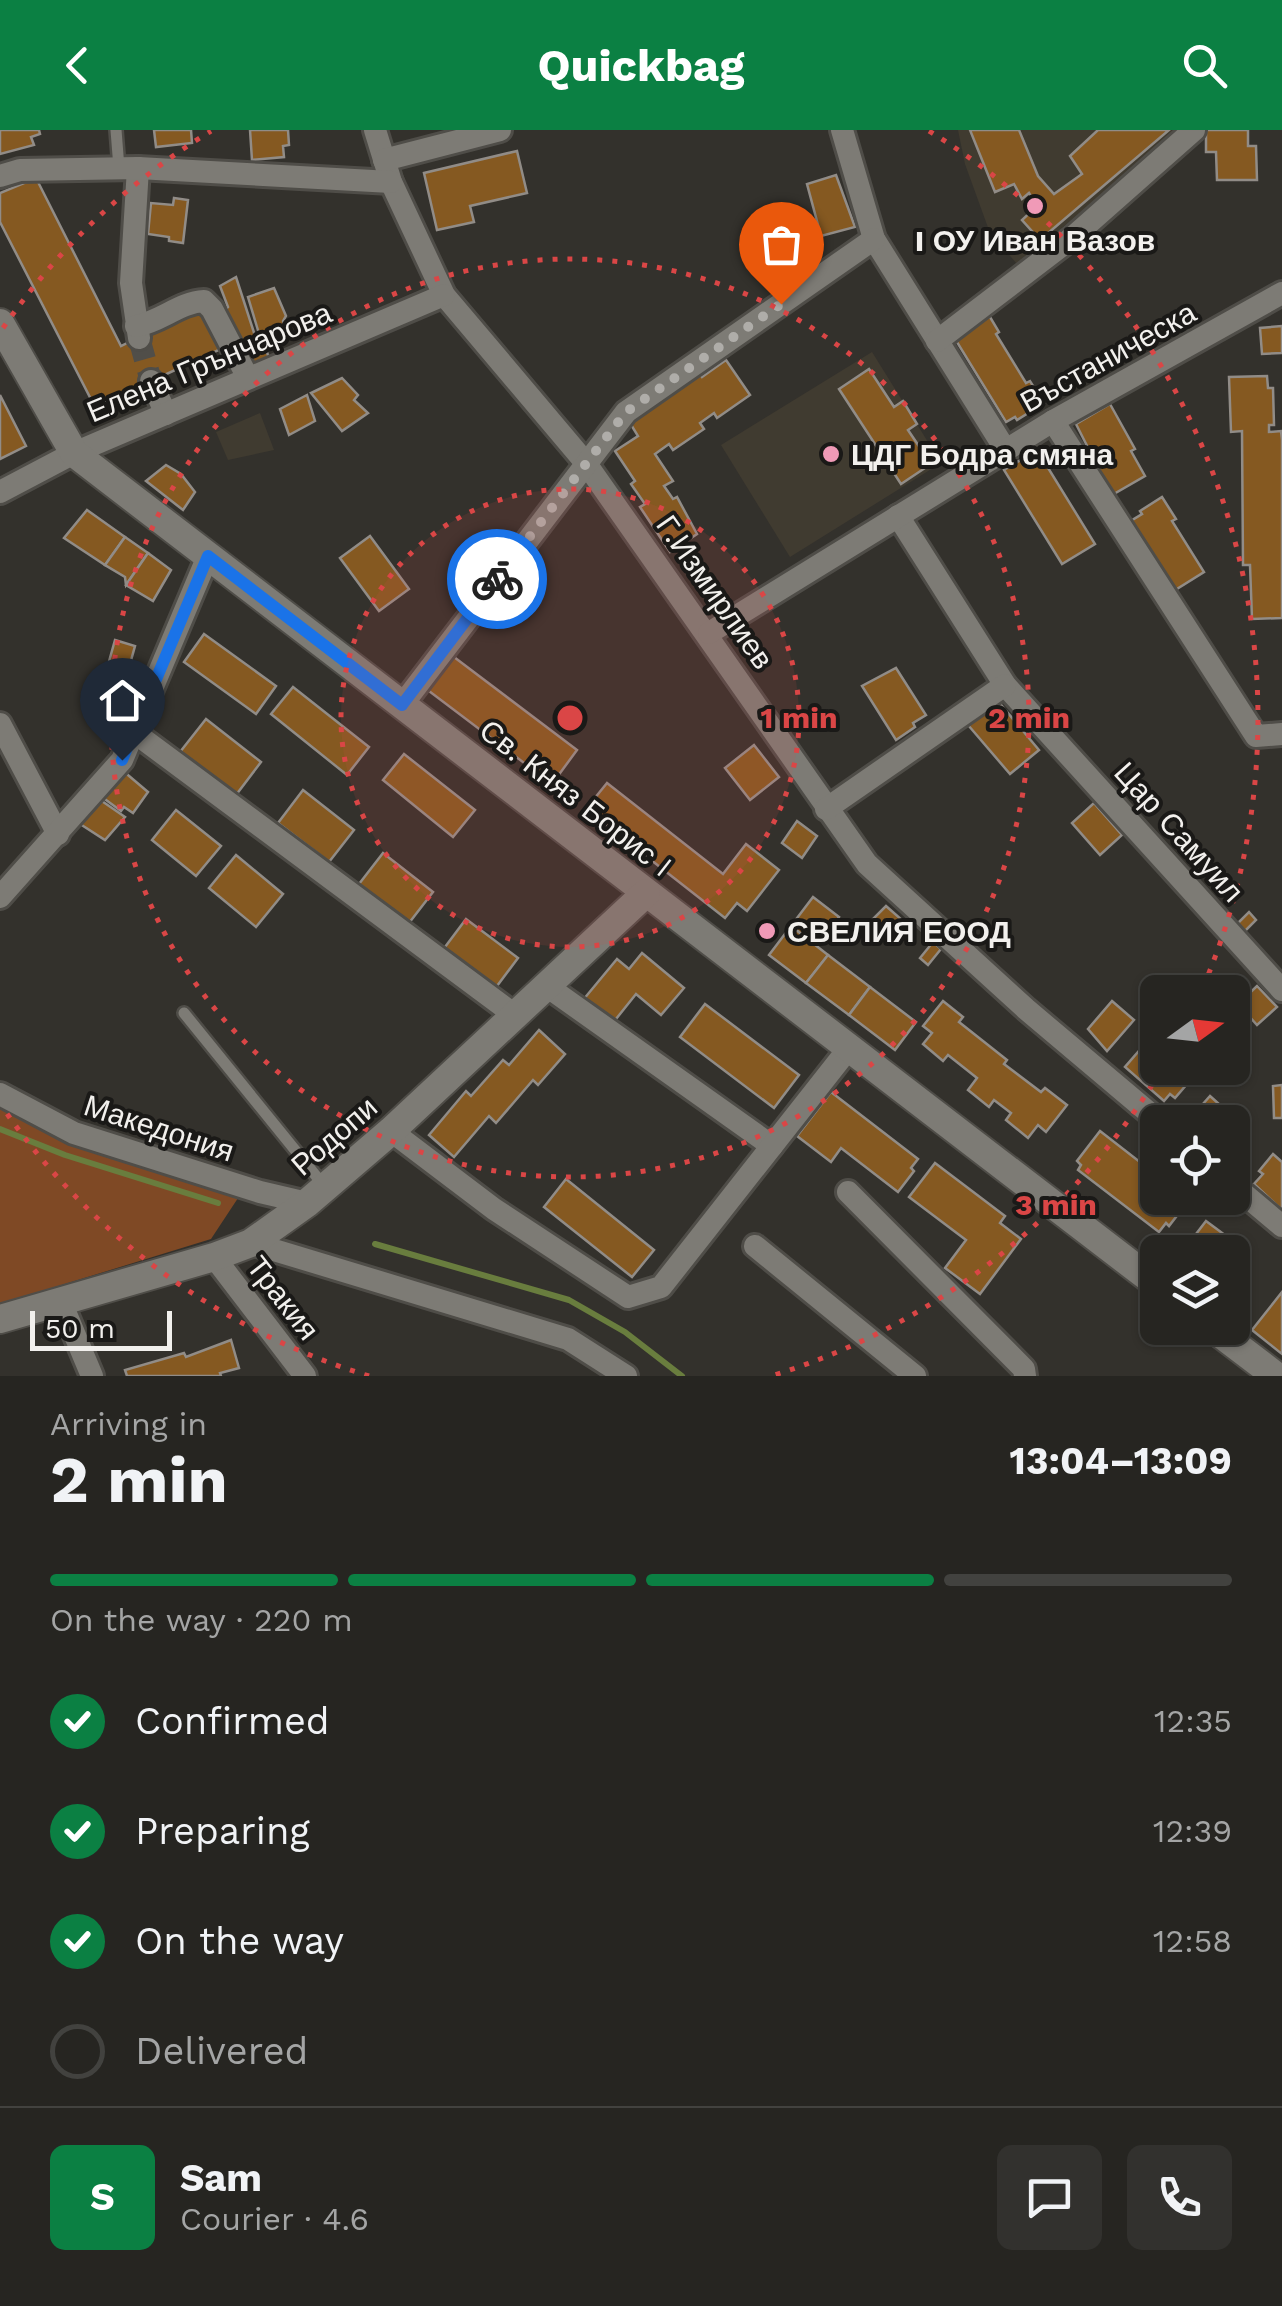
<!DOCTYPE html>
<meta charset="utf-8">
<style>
:root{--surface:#262521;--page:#32312e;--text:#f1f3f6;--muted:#a4a5a5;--line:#42423f;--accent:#0b8043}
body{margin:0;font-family:"Work Sans",sans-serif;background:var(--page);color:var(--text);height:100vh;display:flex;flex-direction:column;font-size:38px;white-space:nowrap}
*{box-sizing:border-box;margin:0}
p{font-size:32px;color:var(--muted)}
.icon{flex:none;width:55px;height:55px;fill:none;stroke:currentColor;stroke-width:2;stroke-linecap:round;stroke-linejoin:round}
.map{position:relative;height:1246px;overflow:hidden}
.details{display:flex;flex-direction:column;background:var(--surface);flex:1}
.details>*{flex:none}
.needle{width:65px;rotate:75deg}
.tools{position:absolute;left:1140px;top:845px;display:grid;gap:20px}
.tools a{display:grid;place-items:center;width:110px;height:110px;border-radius:15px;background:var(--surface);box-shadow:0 2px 8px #0004,0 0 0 2px var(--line);font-size:50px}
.scale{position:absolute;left:30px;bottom:25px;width:142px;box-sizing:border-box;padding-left:10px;border:5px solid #f2f0ed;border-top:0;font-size:28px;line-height:35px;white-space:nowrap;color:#f2f0ed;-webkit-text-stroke:8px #1a1917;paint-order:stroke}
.pin{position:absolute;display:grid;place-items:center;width:85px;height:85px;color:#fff;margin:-102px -42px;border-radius:50% 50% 50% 0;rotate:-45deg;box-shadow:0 0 10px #0007}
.pin .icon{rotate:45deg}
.courier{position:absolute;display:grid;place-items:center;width:100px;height:100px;margin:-50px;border:8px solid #1a73e8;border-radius:50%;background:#fff;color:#222;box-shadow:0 2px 12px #0007}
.headline em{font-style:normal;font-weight:700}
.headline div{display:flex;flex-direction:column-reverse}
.headline{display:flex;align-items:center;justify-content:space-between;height:170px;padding:0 50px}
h1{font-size:65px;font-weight:700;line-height:75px}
.bar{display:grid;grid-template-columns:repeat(4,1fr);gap:15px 10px;align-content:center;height:120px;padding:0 50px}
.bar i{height:12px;border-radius:8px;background:var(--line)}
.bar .current{background:var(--accent)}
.bar p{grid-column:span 4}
.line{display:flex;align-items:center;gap:25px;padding:0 50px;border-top:2px solid var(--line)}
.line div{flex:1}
.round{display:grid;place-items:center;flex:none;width:105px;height:105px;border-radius:15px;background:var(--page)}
ol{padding:0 50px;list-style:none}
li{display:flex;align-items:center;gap:30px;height:110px}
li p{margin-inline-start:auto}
li .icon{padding:10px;border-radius:50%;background:var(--accent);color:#fff;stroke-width:4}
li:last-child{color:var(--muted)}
li i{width:55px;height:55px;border:5px solid var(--line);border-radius:50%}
header{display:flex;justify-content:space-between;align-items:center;height:130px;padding:0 50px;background:var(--accent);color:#fff;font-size:45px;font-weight:700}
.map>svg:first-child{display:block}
.built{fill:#403b30}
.green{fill:#7f4925}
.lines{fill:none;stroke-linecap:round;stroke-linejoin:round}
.stream{stroke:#697d3e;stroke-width:6}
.building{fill:#855921;stroke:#918c87;stroke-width:2.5}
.minor-tunnel{stroke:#504e49;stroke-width:22;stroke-dasharray:22 11;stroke-linecap:butt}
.service-casing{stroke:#4f4d48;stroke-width:16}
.minor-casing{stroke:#4f4d48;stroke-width:28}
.tertiary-casing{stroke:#4f4d48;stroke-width:32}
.service{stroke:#7d7b75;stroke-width:11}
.minor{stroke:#7d7b75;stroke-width:22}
.tertiary{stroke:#7d7b75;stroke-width:28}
.done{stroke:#afada9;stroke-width:10;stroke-dasharray:0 18}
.route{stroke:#1a73e8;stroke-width:12}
.ring{fill:none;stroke:#da4646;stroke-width:5;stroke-dasharray:5 10}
.poi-dot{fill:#f09ab7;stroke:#1a1917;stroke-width:4}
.labels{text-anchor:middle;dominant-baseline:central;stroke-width:8;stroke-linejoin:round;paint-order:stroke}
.poi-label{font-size:30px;font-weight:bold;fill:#f2f0ed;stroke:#1a1917;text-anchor:start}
.street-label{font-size:30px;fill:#f2f0ed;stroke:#1a1917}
.centre{fill:#da4646;stroke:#1a1917;stroke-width:5}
.ring-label{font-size:30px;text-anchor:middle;font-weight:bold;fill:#da4646;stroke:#1a1917;stroke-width:8;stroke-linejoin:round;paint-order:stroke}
</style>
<header><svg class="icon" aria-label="back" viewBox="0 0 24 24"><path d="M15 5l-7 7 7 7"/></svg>Quickbag<svg class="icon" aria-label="search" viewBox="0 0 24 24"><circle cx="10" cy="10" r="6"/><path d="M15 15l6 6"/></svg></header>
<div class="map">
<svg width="1282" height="1246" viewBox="0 0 1282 1246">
<rect width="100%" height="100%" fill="#33312c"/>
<!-- built -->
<g class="built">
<path d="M958,0H1178L1018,135L990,103L965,34Z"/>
<path d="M872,222L941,333L790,427L721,315Z"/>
<path d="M260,283L274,320L228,330L216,302Z"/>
</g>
<!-- green -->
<path class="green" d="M0,977L53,1007L128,1032L242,1062L211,1109L0,1174Z"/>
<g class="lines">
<!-- stream -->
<g class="stream">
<path d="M0,999L65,1025L218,1073"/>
<path d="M375,1114L569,1170L625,1202L682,1246"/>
</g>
</g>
<!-- building -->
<g class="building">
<path d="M0,0H39L40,4L31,7L34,15L0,24Z"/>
<path d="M154,0H191L192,13L156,17Z"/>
<path d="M250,0H288L289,15L283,16L284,27L252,30Z"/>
<path d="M970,0H1019L1038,46L1054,64L1082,44L1070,26L1098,0H1169L1040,110L1022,90L1037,76L1029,63L1022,69L1014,54L995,62Z"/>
<path d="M1206,0H1248V16H1256L1257,50H1217L1216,22H1206Z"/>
<path d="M517,21L527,63L470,76L474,92L437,100L424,43Z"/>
<path d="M836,45L855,97L821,106L807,54Z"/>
<path d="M36,48L121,216L201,176L221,219L95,277L0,92V63Z"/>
<path d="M174,68L188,70L183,113L169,111V107L148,104L151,73L173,75Z"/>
<path d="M236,147L258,215L264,214L269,228L249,238L224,181L228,177L220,156Z"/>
<path d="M274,158L286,186L283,191L288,204L272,209L260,207L248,167Z"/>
<path d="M987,182L999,202L996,204L1026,253L1030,251L1044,273L1017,290L1015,287L1006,292L952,204Z"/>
<path d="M1282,196V223L1262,224L1260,198Z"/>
<path d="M726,230L750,265L717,288L714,283L700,293L704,299L673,320L669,314L655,324L673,351L664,356L673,369L677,367L697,404L670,422L640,377L645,374L631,354L635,351L615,321L638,306L630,293L655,276L652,272L698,241L702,247Z"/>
<path d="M869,239L894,277L903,271L917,294L908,300L931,334L901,354L839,259Z"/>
<path d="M1267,246L1268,258H1273L1274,295H1269V302L1281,301L1282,310V488L1252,489L1250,435H1243L1242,301L1231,302L1229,247Z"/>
<path d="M342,248L358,265L354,270L368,283L342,301L311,263Z"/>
<path d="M0,265L26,316L0,329Z"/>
<path d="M307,265L315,291L289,305L280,279Z"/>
<path d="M1110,274L1135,319L1131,321L1145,346L1112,365L1076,294Z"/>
<path d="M1037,320L1095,414L1062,434L1004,340Z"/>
<path d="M166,335L181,344L195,362L183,380L146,351Z"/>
<path d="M1162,367L1176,389L1172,391L1204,442L1172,462L1129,392L1142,384L1140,381Z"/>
<path d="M87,380L125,407L105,435L64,408Z"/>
<path d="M370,406L409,459L379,481L340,428Z"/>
<path d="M125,407L148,423L126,455L125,447L105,435Z"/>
<path d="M148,423L171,440L153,471L126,455Z"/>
<path d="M204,504L276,556L256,584L184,532Z"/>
<path d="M115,510L135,516L123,559L103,553Z"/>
<path d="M450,524L577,620L552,654L425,558Z"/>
<path d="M896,538L926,585L913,593L915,597L896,610L862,556Z"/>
<path d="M293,557L369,617L347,645L271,584Z"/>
<path d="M997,570L1039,620L1010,644L968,595Z"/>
<path d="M206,589L261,632L236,665L180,622Z"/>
<path d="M754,615L779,647L750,670L725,638Z"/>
<path d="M404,624L475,680L453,707L383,650Z"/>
<path d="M122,640L148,662L133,683L124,677L121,681L102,667Z"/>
<path d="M607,653L723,744L746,714L779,740L747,781L737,773L725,788L586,679Z"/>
<path d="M303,660L354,700L329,732L278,693Z"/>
<path d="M96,667L125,687L105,710L77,692Z"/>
<path d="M1094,673L1122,705L1100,725L1072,693Z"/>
<path d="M176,680L221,716L196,746L152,710Z"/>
<path d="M797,691L817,706L802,728L782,713Z"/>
<path d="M383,723L433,762L409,793L359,754Z"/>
<path d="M236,725L283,764L256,797L209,758Z"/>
<path d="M813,767L839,787L817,816L791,796Z"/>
<path d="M886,776L902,790L887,806L871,791Z"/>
<path d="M1249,782L1256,790L1245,801L1237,794Z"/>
<path d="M466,789L518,828L494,860L442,821Z"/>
<path d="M791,796L828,825L806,853L769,825Z"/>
<path d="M933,812L941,819L928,835L920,828Z"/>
<path d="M642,823L684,858L661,885L636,864L612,894L583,870L617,829L629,839Z"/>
<path d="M828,825L870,857L849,885L806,853Z"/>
<path d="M1257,856L1277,877L1257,895L1238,874Z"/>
<path d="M870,857L916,892L895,920L849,885Z"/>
<path d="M943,871L963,887L959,892L1007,930L1004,934L1041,962L1045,958L1067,975L1046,1002L1038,995L1028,1008L1006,990L1011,983L994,970L989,977L968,960L977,948L948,925L943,931L923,914L932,903L923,896Z"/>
<path d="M1112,871L1134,890L1107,921L1088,899Z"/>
<path d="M705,874L799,945L774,978L680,907Z"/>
<path d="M539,900L565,924L538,955L533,950L496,993L489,986L454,1027L429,1005L466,961L471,966L503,930L509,935Z"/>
<path d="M1144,915L1158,927V938H1169L1187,954L1175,968L1170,964L1164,971L1125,937Z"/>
<path d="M1282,955V988H1274L1273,956Z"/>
<path d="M831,962L918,1029L911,1038L914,1041L898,1062L841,1018L831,1032L797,1006Z"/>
<path d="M1210,966L1249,1001L1232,1020V992H1187Z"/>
<path d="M1100,1001L1158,1046V1068L1189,1070L1169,1096L1166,1093L1159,1102L1078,1040L1081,1035L1077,1031Z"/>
<path d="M1273,1024L1282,1032V1080L1254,1054L1263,1044L1259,1041Z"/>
<path d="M935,1033L1005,1086L1000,1093L1021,1109L980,1164L945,1138L966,1110L909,1067Z"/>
<path d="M566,1049L654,1120L632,1147L544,1077Z"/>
<path d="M1206,1091L1245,1120L1232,1137V1122L1183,1121Z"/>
<path d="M1282,1162V1224L1252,1200Z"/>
<path d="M231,1210L239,1238L220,1243L221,1246H127L125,1240L184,1223L186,1227Z"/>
</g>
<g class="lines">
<!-- minor-tunnel -->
<path class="minor-tunnel" d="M139,208L151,251"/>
<defs>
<g id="service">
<path d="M116,0L119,38"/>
<path d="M184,883L325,1057"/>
</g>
<g id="minor">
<path d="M375,0L391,52L444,165L585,332L867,734L1026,879L1160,992"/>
<path d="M842,0L874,109L1005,319"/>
<path d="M384,30L500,0"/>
<path d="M138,38L131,153L139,208"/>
<path d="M0,46L20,40L138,38L391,52"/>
<path d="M136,196C160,192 180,172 204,171L212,179L248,248"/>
<path d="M937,211L1073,107L1194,0"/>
<path d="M151,251L166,284"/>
<path d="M1053,291L1256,606L1282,604"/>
<path d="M0,362L74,323L444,165"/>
<path d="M898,386L1005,555L1282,860"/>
<path d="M709,503L1053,291L1282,163"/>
<path d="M402,575L626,282L874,109"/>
<path d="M0,594L58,704"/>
<path d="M135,603L516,886"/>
<path d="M826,679L1005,555"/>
<path d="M0,767L122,630L208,426"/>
<path d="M548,857L772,1016"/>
<path d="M0,964L74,1003L260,1062L307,1073"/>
<path d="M391,1001L494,1079L628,1167L661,1157L849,918"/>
<path d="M1232,1054L1282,1096"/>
<path d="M848,1062L1024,1239L1025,1246"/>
<path d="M251,1113L568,1209L626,1246"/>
<path d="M755,1116L915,1246"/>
<path d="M214,1127L305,1246"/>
<path d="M61,1172L92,1246"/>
</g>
<g id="tertiary">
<path d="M0,193L74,323L1158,1155"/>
<path d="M0,1189L214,1127L251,1113L307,1073L391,1001L646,763"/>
<path d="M1213,1198L1276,1246"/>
</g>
</defs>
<!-- service casing -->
<use href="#service" class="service-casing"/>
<!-- minor casing -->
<use href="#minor" class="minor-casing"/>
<!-- tertiary casing -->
<use href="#tertiary" class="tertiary-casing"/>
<!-- service -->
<use href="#service" class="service"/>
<!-- minor -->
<use href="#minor" class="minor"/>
<!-- tertiary -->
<use href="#tertiary" class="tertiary"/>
</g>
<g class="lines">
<!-- done -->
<path class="done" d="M497,449L626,282L781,174"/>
<!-- route -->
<path class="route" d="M122,630L208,426L402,575L497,449"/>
</g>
<!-- distance rings -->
<circle cx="570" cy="588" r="229" fill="#da4646" fill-opacity=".12"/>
<g class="ring">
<circle cx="570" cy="588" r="229"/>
<circle cx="570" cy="588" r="459"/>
<path d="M1160 942A688 688 0 0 1 771 1246M369 1246A688 688 0 0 1 3 978M3 198A688 688 0 0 1 211 1M929 1A688 688 0 0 1 1201 862"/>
</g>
<!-- markers -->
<g class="poi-dot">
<circle cx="1035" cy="76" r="10"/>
<circle cx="831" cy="324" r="10"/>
<circle cx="767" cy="801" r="10"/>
</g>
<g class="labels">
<!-- poi labels -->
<g class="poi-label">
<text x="1035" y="110" text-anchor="middle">I ОУ Иван Вазов</text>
<text x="851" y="324">ЦДГ Бодра смяна</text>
<text x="787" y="801">СВЕЛИЯ ЕООД</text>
</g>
<!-- street labels -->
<g class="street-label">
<text transform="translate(1108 227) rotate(-29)">Въстаническа</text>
<text transform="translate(209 232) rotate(-23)">Елена Грънчарова</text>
<text transform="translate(715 462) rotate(55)">Г.Измирлиев</text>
<text transform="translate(576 668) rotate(38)">Св. Княз Борис I</text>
<text transform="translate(1179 702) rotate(48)">Цар Самуил</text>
<text transform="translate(159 998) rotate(18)">Македония</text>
<text transform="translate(334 1006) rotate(-41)">Родопи</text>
<text transform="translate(283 1168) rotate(52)">Тракия</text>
</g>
</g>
<circle cx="570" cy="588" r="15" class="centre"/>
<g class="ring-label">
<text x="799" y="598">1 min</text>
<text x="1029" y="598">2 min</text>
<text x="1056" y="1085">3 min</text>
</g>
</svg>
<div class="tools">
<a><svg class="needle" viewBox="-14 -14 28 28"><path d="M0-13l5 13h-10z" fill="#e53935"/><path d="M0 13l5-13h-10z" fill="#a4a5a5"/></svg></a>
<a><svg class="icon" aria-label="locate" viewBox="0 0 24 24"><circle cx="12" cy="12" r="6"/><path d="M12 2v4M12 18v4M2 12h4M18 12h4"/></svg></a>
<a><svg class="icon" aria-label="layers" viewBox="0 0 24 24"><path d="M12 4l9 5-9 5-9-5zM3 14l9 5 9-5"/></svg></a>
</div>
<div class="scale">50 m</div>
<div class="pin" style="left:781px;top:174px;background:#ea580c"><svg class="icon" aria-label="bag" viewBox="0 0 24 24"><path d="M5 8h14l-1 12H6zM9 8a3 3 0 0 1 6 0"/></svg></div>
<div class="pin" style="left:122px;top:630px;background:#1f2937"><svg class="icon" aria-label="home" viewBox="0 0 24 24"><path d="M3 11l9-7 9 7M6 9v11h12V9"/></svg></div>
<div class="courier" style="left:497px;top:449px"><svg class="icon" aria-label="bike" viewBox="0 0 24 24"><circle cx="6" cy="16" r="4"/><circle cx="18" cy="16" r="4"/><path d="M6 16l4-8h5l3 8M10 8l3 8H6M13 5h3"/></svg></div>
</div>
<section class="details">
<div class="headline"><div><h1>2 min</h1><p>Arriving in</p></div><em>13:04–13:09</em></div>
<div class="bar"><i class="current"></i><i class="current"></i><i class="current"></i><i></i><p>On the way · 220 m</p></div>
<ol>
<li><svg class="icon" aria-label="check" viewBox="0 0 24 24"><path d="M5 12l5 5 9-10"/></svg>Confirmed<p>12:35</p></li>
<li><svg class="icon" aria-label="check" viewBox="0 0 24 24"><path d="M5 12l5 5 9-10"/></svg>Preparing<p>12:39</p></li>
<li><svg class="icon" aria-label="check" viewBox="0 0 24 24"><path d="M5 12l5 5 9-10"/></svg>On the way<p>12:58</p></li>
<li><i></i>Delivered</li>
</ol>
<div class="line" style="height:180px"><b class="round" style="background:var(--accent);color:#fff">S</b><div><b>Sam</b><p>Courier · 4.6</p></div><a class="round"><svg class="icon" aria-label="chat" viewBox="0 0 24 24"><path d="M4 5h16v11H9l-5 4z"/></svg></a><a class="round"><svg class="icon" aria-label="phone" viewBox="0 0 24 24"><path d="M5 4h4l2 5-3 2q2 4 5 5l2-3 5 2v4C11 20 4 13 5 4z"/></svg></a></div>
</section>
